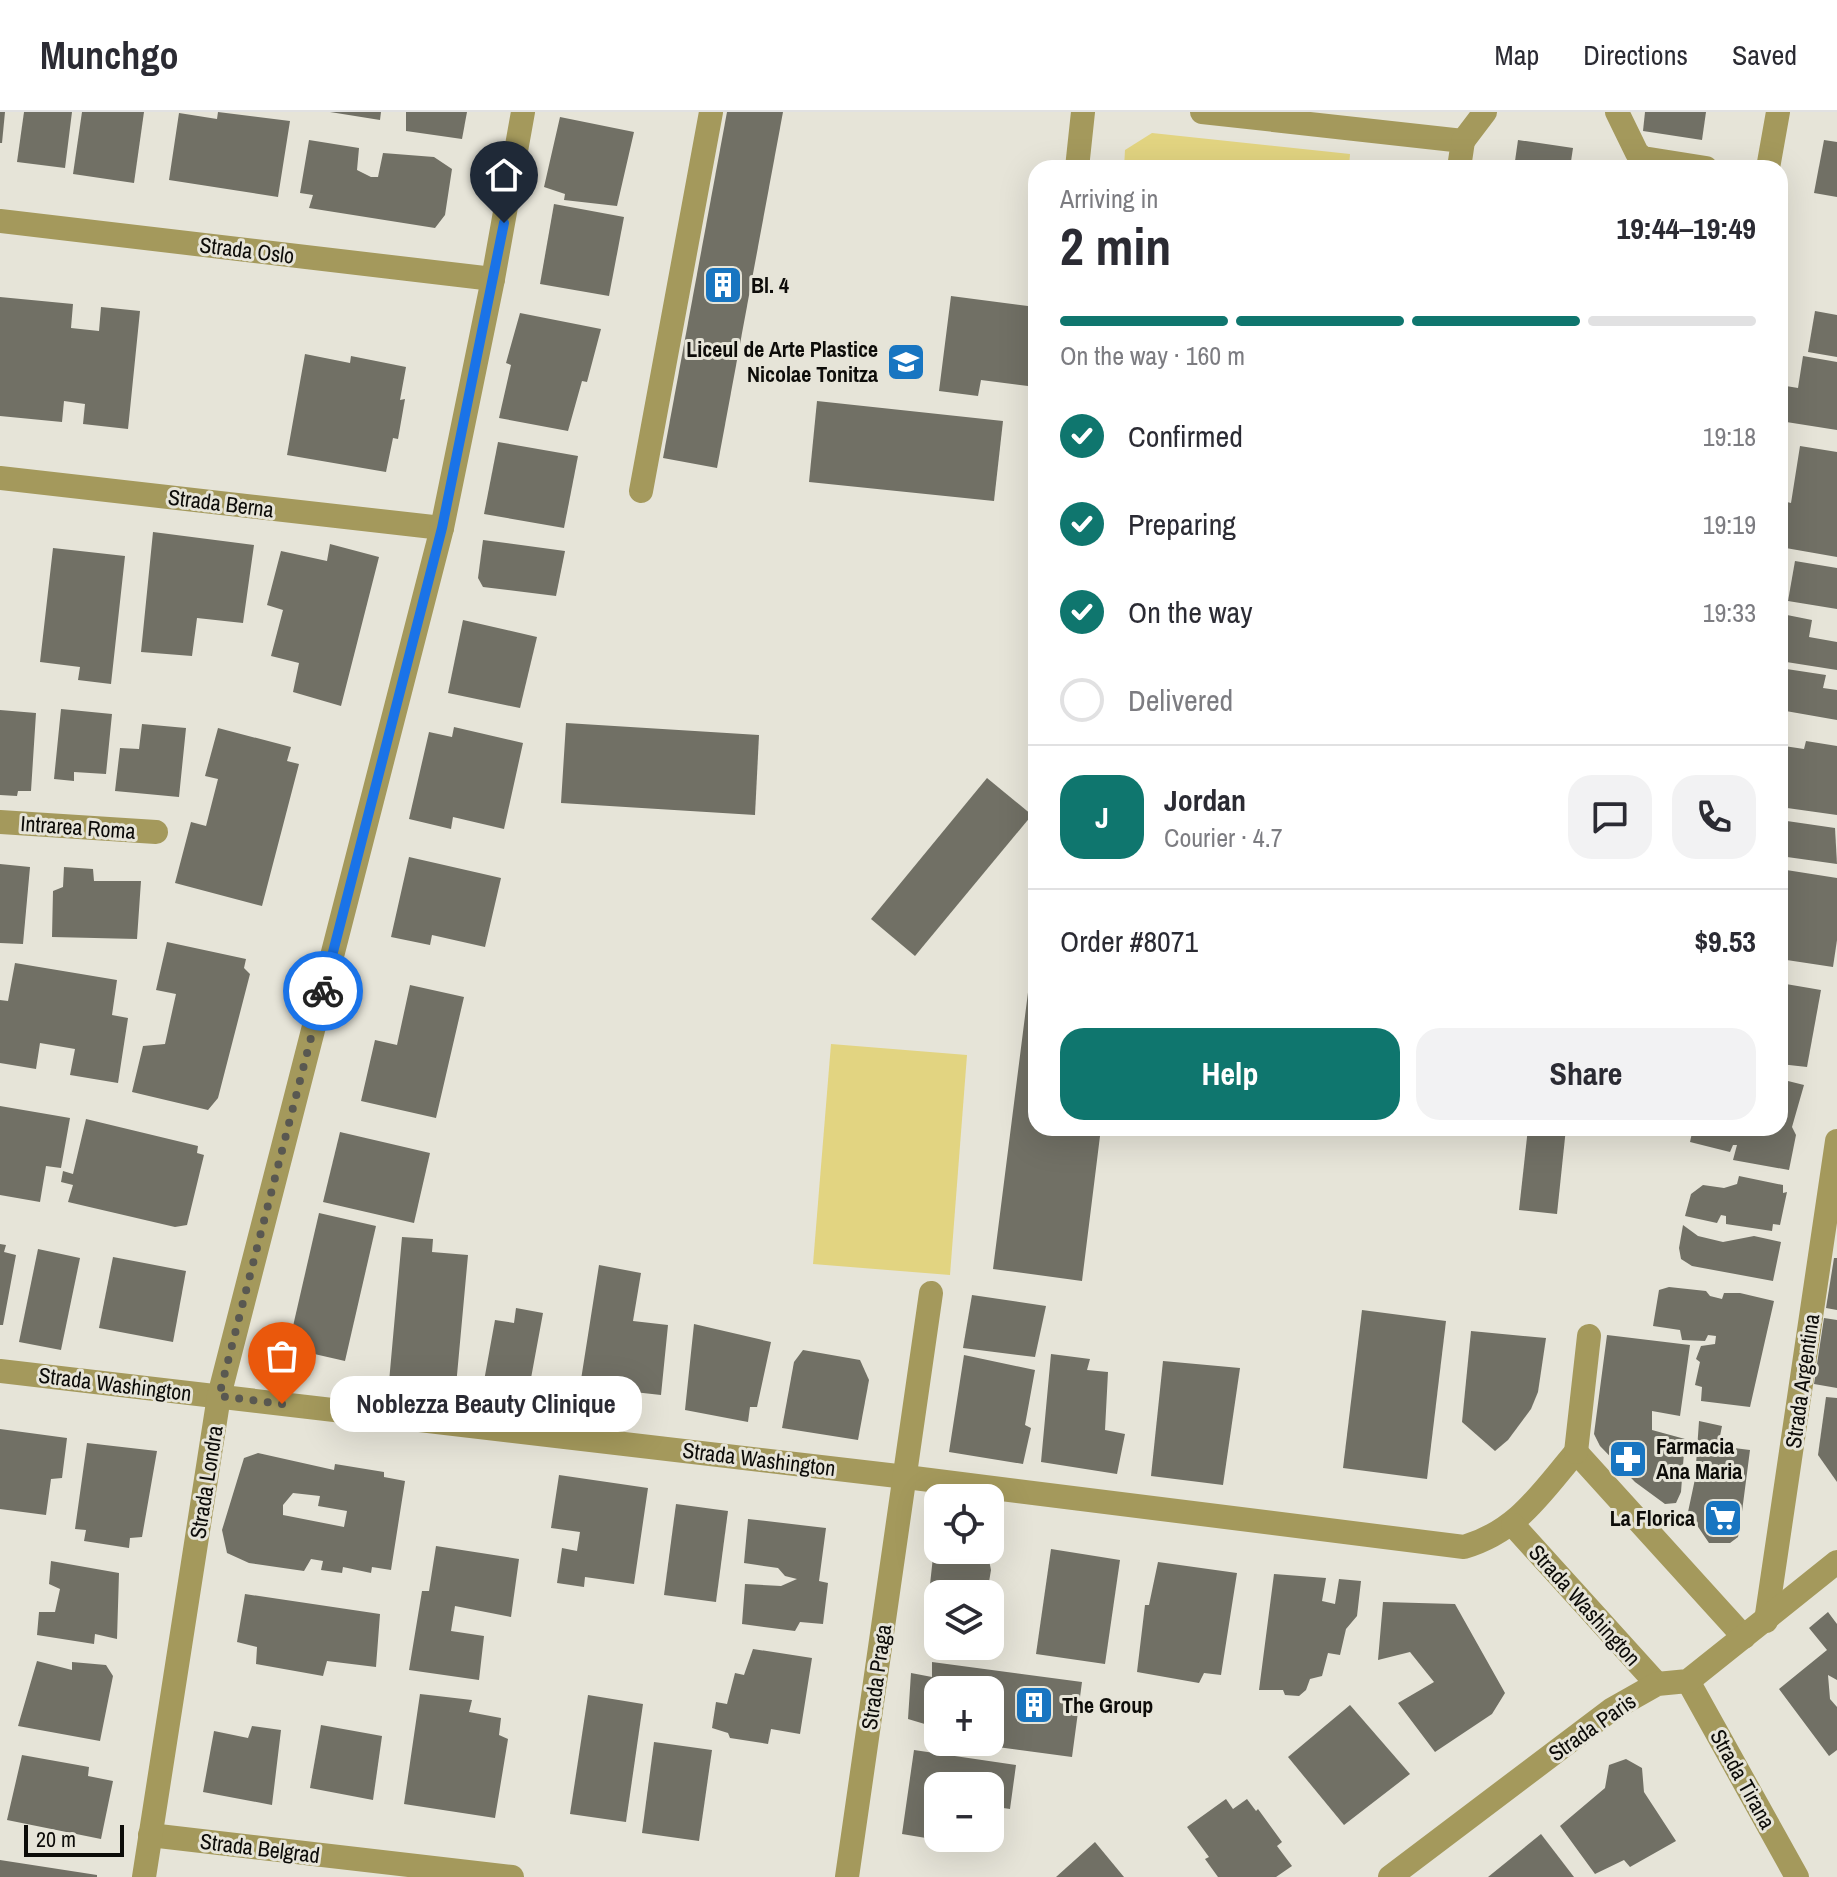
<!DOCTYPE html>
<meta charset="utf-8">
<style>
:root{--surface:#fff;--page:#f2f2f3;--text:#2b2b33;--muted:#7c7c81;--line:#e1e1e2;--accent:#0f766e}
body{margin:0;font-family:"Archivo Narrow",sans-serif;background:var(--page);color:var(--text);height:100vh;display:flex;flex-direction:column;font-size:30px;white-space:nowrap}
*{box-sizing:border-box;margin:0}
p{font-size:26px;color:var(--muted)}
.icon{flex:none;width:44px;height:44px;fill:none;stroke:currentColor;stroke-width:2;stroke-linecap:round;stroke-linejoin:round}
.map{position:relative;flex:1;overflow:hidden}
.details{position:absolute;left:1028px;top:48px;width:760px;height:976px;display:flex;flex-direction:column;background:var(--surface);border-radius:24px;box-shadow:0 8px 32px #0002}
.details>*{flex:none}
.fabs{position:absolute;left:924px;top:1372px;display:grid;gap:16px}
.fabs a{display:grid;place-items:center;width:80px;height:80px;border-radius:16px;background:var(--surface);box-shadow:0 8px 32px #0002;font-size:40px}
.scale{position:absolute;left:24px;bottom:20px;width:100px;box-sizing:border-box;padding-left:8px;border:4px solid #0d0c09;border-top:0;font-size:22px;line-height:28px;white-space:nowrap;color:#0d0c09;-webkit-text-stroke:6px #e6e4d8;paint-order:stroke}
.pin{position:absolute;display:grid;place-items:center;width:68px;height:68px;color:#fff;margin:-82px -34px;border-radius:50% 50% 50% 0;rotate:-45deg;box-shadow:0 0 8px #0007}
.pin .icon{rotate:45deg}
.courier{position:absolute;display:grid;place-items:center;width:80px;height:80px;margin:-40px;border:6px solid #1a73e8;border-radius:50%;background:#fff;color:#222;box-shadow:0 2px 10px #0007}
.bubble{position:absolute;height:56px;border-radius:24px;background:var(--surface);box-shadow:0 8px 32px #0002;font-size:26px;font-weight:700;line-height:56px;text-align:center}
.head em{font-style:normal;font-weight:700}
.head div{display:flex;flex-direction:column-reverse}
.head{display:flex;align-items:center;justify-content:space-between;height:136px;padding:0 32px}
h1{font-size:52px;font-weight:700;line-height:60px}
.bar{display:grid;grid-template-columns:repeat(4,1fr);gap:12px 8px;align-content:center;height:96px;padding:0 32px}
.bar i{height:10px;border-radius:6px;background:var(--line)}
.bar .active{background:var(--accent)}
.bar p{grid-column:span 4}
.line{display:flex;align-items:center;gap:20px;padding:0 32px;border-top:2px solid var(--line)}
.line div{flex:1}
.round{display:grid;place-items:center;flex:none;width:84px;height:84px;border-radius:24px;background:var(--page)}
ol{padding:0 32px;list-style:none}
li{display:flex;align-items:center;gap:24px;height:88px}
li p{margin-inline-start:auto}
li .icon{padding:8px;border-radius:50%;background:var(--accent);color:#fff;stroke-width:4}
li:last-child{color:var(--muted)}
li i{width:44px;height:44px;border:4px solid var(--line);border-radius:50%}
.action{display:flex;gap:16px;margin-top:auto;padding:16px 32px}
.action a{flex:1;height:92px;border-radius:24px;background:var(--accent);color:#fff;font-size:32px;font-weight:700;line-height:92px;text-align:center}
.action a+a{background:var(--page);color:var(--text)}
header{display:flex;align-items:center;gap:48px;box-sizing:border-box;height:112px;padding:0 40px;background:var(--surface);border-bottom:2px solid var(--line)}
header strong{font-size:38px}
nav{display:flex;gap:44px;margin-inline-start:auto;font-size:28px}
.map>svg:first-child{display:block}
.green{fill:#e2d481}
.building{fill:#717065;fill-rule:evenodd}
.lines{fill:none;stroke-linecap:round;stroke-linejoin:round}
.minor{stroke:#a4995c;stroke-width:24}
.done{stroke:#595851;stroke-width:8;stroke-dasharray:0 14.4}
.route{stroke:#1a73e8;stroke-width:10}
.labels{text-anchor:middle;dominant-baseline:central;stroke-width:6;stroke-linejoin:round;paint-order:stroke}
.street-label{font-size:22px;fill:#0d0c09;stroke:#e6e4d8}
.poi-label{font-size:22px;font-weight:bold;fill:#0d0c09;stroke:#e6e4d8;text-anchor:start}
</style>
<header>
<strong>Munchgo</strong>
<nav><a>Map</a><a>Directions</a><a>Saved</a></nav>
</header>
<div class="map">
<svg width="1837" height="1765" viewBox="0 0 1837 1765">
<rect width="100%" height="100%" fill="#e6e4d8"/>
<!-- green -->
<g class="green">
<path d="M1152,21L1350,42L1349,56H1124L1125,38Z"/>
<path d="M831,932L967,943L950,1163L813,1152Z"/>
</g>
<!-- building -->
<g class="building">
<path d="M0,0H5L2,31H0Z"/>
<path d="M24,0H72L65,56L17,50Z"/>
<path d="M82,0H144L134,71L73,62Z"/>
<path d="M218,0L290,9L278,85L169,68L179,1L217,7Z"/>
<path d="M330,0H381L380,8Z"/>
<path d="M406,0H467L462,27L406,19Z"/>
<path d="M727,0H783L717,356L663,346Z"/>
<path d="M1645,0H1706L1702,28L1643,19Z"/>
<path d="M560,5L634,20L617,94L564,88L565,82L544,75Z"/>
<path d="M309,28L359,36L357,58L371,65H378L383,41L434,45L452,57L445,103L435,116L309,96L313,83L300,81Z"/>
<path d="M1518,28L1573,36L1570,56H1514Z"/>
<path d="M1824,28L1837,30V85L1814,81Z"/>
<path d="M554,92L624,105L609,184L540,172Z"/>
<path d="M951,184L1036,195V275L981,268L978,284L939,279Z"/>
<path d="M0,185L73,192L71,216L99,219L101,195L140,199L128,317L83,312L85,292L64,289L62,310L0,304Z"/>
<path d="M1815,199L1837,203V245L1808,240Z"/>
<path d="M520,201L601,217L587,270L582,269L568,319L499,306L511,253L506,251Z"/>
<path d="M305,242L350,251L351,244L406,255L400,288L405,287L398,327L393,326L386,360L287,343Z"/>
<path d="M1803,244L1837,250V318L1780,309V273L1798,276Z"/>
<path d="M817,289L1003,309L994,389L809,370Z"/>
<path d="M498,330L578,344L564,416L484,402Z"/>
<path d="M1800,334L1837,340V445L1780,435L1783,389L1791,391Z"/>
<path d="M153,420L254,433L243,511L197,506L192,544L141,540Z"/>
<path d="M483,428L565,439L556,484L483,475L478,466Z"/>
<path d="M330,432L379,445L341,594L293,580L299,551L271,544L283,498L267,493L281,439L327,449Z"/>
<path d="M53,436L125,444L111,572L78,568L80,555L40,550Z"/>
<path d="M1795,449L1837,456V497L1788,489Z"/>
<path d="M1782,502L1812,508L1809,525L1837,530V558L1780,549Z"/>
<path d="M463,508L537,525L520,596L448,581Z"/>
<path d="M1780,556L1826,563L1823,576L1837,578V608L1780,598Z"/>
<path d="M61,597L112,602L106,662L74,660V669L54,667Z"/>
<path d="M0,598L36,601L31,679H18L17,684L0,683Z"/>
<path d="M566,611L759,623L755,703L561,691Z"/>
<path d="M142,612L186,616L179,685L115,679L120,636L139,637Z"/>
<path d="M454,615L523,631L504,717L453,705L451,717L409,707L429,620L452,625Z"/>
<path d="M218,616L291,635L287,649L299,652L262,794L175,771L191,710L206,714L218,667L205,664Z"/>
<path d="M1780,622L1785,625L1784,634L1804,637L1806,629L1837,634V703L1780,695Z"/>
<path d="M987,666L1032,703L915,844L871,807Z"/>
<path d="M1780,708L1835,716L1837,752L1780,744Z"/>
<path d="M409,745L501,766L485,835L432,823L430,833L391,825Z"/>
<path d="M0,752L30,755L23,832L0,831Z"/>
<path d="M64,755L93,757L94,769H141L137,827L52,825L53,779L63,775Z"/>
<path d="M1780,757L1837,766V828L1833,855L1780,847Z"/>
<path d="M167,830L246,847L244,856L250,862L218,986L208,998L132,980L143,934L165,932L176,882L156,878Z"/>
<path d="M1034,833L1036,1016H1101L1082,1169L993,1157Z"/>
<path d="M15,851L117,868L112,903L128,906L118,971L70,963L75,937L40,931L36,957L0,951V888L8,889Z"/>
<path d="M1780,871L1821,878L1807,955L1780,952Z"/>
<path d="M410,873L464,885L436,1006L361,989L375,928L397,933Z"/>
<path d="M1780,967L1804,973L1792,1015L1796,1023L1789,1058L1733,1048L1737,1033H1733L1730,1040L1690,1030L1693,1016H1732L1738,1022L1739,1016H1780Z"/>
<path d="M0,994L70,1006L61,1056L46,1054L40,1090L0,1083Z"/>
<path d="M86,1007L198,1034L197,1041L204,1043L187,1113L175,1115L68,1090L73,1073L61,1070L63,1059L73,1062Z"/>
<path d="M1528,1016H1566L1557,1102L1519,1098Z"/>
<path d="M340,1020L430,1041L414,1111L323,1090Z"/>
<path d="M1739,1064L1783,1073V1081L1787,1080L1780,1113L1773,1112L1772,1119L1726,1112V1104L1721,1103L1717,1111L1685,1104L1691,1082L1703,1073L1724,1076L1737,1072Z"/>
<path d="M319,1101L376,1114L345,1249L288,1236Z"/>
<path d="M1683,1113L1698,1124L1723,1130L1754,1124L1781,1130L1773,1169L1692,1154L1681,1147L1679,1136Z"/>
<path d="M402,1125L433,1127L432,1140L468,1143L456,1274L389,1270Z"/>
<path d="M0,1132L6,1133L4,1140L16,1143L3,1213H0Z"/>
<path d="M38,1137L80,1146L61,1238L19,1230Z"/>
<path d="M113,1145L186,1159L173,1230L99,1216Z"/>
<path d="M1834,1146H1837V1198L1826,1196Z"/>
<path d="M599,1153L641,1161L633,1209L668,1213L661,1283L580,1274Z"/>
<path d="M1669,1175L1706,1179L1710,1184L1722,1187L1724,1181H1740L1774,1189L1750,1295L1701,1289L1702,1275L1695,1273L1700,1250L1696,1247L1701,1234L1715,1232L1716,1224L1708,1223L1705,1229L1682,1228L1680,1218L1653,1214L1659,1178Z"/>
<path d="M972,1183L1046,1194L1035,1245L963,1236Z"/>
<path d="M516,1196L543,1201L529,1277L484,1269L495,1208L514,1211Z"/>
<path d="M1362,1198L1446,1209L1427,1367L1343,1356Z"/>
<path d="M1824,1206L1837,1208V1276L1814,1272Z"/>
<path d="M694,1212L771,1230L757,1295H750L748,1310L685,1298Z"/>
<path d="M1471,1219L1546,1226L1538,1280L1531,1297L1508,1328L1495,1339L1462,1310Z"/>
<path d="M1607,1223L1690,1233L1680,1304L1652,1299V1318L1685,1327L1681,1380L1676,1391L1665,1392L1635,1370L1600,1334L1594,1322Z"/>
<path d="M803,1238L860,1248L869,1268L858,1328L782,1316L794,1250Z"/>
<path d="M1051,1242L1090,1247L1087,1258L1108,1260L1105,1318L1125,1322L1117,1362L1041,1350Z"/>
<path d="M964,1243L1035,1258L1025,1313L1031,1316L1023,1352L949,1340Z"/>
<path d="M1163,1249L1240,1256L1223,1373L1151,1364Z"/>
<path d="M1826,1285L1837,1286V1370L1818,1343Z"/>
<path d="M1699,1309L1722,1314L1718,1334L1750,1338L1740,1415L1738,1425L1730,1431H1709L1688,1400L1695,1367Z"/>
<path d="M0,1317L67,1326L62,1366L51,1367L46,1403L0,1397Z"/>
<path d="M87,1331L157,1339L142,1425L130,1426L129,1436L84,1429L86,1418L75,1417Z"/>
<path d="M258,1341L334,1358L335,1352L384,1360V1365L405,1369L391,1458L372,1455L371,1461L343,1455L342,1461L321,1458L323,1449L311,1447L304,1459L249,1451L227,1441L222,1418L244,1346ZM293,1381L320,1384L318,1394L347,1399L344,1415L283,1403V1393Z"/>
<path d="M559,1363L648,1376L634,1472L585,1465L584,1475L557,1471L562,1436L577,1439L580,1420L551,1416Z"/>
<path d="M676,1392L728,1399L716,1490L664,1483Z"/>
<path d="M748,1407L826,1416L819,1469L828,1471L823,1512L800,1510L795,1519L742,1512L745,1472L781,1474L797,1467L785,1464L778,1456L744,1451Z"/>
<path d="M436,1434L519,1447L511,1505L455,1494L451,1519L484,1524L479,1568L409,1558L422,1479H429Z"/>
<path d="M1051,1437L1120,1448L1105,1552L1036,1542Z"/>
<path d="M937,1438L988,1443L991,1458L987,1482H938V1511L926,1509L933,1445Z"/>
<path d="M51,1449L119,1461L117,1527L95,1522L94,1532L37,1523L39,1500H55L60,1477L49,1472Z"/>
<path d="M1158,1450L1237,1461L1221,1563L1204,1561L1199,1571L1137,1560L1145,1493H1149Z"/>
<path d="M1274,1462L1326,1466L1322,1489L1335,1492L1339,1467L1361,1469L1357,1504L1346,1517L1340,1543L1328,1541L1322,1564L1310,1567L1306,1578L1299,1584L1285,1583L1283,1578H1259Z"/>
<path d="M245,1482L380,1502L376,1555L327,1549L323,1564L256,1552L257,1535L237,1530Z"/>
<path d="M1383,1490L1455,1492L1505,1581L1492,1602L1435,1640L1398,1591L1434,1570L1410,1540L1378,1548Z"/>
<path d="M1828,1500L1837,1512V1568L1828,1563L1830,1587L1837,1595V1638L1829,1644L1779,1577L1827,1538L1809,1516Z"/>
<path d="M753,1537L812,1546L800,1622L771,1617L768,1632L730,1626L728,1621L712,1616L716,1590L727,1592L735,1561L744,1563Z"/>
<path d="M37,1549L72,1558V1550L106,1553L113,1564L100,1629L18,1614Z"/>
<path d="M932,1550L1082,1570L1072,1645L975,1632L990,1630V1578H938V1627L924,1625L928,1613L908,1607L911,1561L932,1565Z"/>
<path d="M420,1582L472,1588L469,1600L501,1606L499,1623L508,1627L495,1706L404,1692Z"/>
<path d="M588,1583L643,1592L626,1710L570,1702Z"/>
<path d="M1350,1593L1410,1662L1344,1713L1288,1645Z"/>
<path d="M321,1613L382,1624L373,1688L310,1676Z"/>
<path d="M252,1614L281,1618L272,1693L203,1680L214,1619L248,1626Z"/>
<path d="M654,1630L712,1638L699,1729L642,1721Z"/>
<path d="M914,1638L1016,1653L1010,1697L990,1694V1674H938V1728L902,1722Z"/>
<path d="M22,1643L89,1655L88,1664L113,1669L101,1727L7,1708Z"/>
<path d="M1626,1647L1642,1656L1644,1680L1676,1729L1630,1755L1624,1748L1595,1762L1560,1714L1605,1676L1609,1653Z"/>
<path d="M1226,1687L1233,1697L1247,1687L1256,1699L1258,1697L1282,1730L1277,1734L1292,1754L1276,1765H1218L1205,1747L1209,1745L1187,1715Z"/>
<path d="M1541,1722L1574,1765H1488Z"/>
<path d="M939,1726H975L974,1733Z"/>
<path d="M1095,1730L1124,1765H1056Z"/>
<path d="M0,1748L97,1763V1765H0Z"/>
</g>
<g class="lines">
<!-- minor -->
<g class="minor">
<path d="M1202,0L1463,29L1459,56"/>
<path d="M1617,0L1637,41L1643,46L1706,56"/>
<path d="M1463,29L1485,0"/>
<path d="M1077,56L1083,0"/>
<path d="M1768,56L1778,0"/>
<path d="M0,109L493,167"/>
<path d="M0,366L442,416"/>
<path d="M641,379L711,0"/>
<path d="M0,710L156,720"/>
<path d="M0,1259L906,1365L1464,1435C1518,1419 1541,1381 1576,1340L1744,1525"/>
<path d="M1576,1340L1589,1224"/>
<path d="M1513,1413L1657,1572"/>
<path d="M1766,1509L1837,1029"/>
<path d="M1688,1569L1797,1765"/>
<path d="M150,1723L512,1765"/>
<path d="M144,1765L219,1284L442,416L493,167L523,0"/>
<path d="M847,1765L931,1181"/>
<path d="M1390,1765L1611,1598L1657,1572L1688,1569L1837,1450"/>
</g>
</g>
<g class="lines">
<!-- done -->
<path class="done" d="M282,1292L219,1284L323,879"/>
<!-- route -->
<path class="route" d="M323,879L442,416L504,111"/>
</g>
<!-- icons -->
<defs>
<symbol id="building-square" viewBox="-11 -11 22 22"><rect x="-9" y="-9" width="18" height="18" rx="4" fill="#1875c1" stroke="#e6e4d8"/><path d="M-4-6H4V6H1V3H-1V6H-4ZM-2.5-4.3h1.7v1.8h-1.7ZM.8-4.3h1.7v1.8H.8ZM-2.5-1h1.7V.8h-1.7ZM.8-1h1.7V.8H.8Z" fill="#fff"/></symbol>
<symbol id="school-square" viewBox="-11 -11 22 22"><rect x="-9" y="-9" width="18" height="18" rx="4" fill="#1875c1" stroke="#e6e4d8"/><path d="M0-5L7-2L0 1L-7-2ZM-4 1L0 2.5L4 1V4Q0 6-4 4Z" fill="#fff"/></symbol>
<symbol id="pharmacy-square" viewBox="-11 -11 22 22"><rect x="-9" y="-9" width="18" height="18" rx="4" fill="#1875c1" stroke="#e6e4d8"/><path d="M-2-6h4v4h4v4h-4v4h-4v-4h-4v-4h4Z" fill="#fff"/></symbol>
<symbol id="supermarket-square" viewBox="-11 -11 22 22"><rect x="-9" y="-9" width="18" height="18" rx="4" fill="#1875c1" stroke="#e6e4d8"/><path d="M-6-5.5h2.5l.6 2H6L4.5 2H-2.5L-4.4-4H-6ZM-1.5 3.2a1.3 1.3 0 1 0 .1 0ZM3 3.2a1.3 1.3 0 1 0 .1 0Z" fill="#fff"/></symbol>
</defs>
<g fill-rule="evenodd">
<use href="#building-square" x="701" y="151" width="44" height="44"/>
<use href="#school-square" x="884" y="228" width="44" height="44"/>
<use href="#pharmacy-square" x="1606" y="1325" width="44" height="44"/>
<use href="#supermarket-square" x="1701" y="1384" width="44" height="44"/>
<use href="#building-square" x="1012" y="1571" width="44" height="44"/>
</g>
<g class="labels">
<!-- street labels -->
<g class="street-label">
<text transform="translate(247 138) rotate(7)">Strada Oslo</text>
<text transform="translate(221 391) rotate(7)">Strada Berna</text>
<text transform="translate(78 715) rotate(4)">Intrarea Roma</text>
<text transform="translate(1802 1269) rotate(-82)">Strada Argentina</text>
<text transform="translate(115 1272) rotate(7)">Strada Washington</text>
<text transform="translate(759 1347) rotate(7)">Strada Washington</text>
<text transform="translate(206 1370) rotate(-81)">Strada Londra</text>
<text transform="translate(1585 1493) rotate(48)">Strada Washington</text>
<text transform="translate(876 1565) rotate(-82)">Strada Praga</text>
<text transform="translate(1592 1615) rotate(-35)">Strada Paris</text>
<text transform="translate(1743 1667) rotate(61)">Strada Tirana</text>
<text transform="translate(260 1736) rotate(7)">Strada Belgrad</text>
</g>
<!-- poi labels -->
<g class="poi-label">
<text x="751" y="173">Bl. 4</text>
<text x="878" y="237" text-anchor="end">Liceul de Arte Plastice<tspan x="878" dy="25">Nicolae Tonitza</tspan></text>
<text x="1656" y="1334">Farmacia<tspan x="1656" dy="25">Ana Maria</tspan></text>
<text x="1695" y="1406" text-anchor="end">La Florica</text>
<text x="1062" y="1593">The Group</text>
</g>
</g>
</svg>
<div class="fabs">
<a><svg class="icon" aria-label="locate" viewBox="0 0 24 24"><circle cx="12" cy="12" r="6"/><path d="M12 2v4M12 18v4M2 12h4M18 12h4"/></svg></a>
<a><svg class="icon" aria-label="layers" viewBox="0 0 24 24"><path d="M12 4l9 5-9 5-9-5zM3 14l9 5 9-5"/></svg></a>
<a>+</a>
<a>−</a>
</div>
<div class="scale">20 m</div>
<div class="pin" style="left:282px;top:1292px;background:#ea580c"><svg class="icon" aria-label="bag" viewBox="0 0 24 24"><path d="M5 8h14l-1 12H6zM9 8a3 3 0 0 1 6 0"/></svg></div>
<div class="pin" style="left:504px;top:111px;background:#1f2937"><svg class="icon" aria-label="home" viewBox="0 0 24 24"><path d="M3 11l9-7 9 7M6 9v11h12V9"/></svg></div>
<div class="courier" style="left:323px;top:879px"><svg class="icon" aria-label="bike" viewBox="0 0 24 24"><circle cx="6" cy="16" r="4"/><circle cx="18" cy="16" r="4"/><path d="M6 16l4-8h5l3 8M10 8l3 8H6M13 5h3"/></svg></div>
<div class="bubble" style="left:330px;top:1264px;width:312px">Noblezza Beauty Clinique</div>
<section class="details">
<div class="head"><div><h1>2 min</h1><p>Arriving in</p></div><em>19:44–19:49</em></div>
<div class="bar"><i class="active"></i><i class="active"></i><i class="active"></i><i></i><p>On the way · 160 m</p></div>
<ol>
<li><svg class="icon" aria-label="check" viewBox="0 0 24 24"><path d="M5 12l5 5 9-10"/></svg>Confirmed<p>19:18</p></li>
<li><svg class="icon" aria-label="check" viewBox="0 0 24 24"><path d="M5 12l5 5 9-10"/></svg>Preparing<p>19:19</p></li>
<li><svg class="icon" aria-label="check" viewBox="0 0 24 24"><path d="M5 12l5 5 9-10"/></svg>On the way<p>19:33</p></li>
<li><i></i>Delivered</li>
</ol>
<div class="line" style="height:144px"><b class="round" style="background:var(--accent);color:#fff">J</b><div><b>Jordan</b><p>Courier · 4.7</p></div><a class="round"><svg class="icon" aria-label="chat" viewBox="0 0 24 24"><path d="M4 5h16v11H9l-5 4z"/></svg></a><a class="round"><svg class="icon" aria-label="phone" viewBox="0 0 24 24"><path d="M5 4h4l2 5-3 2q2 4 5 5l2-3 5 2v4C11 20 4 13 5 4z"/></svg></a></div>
<div class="line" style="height:104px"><div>Order #8071</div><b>$9.53</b></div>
<div class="action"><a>Help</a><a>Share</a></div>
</section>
</div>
